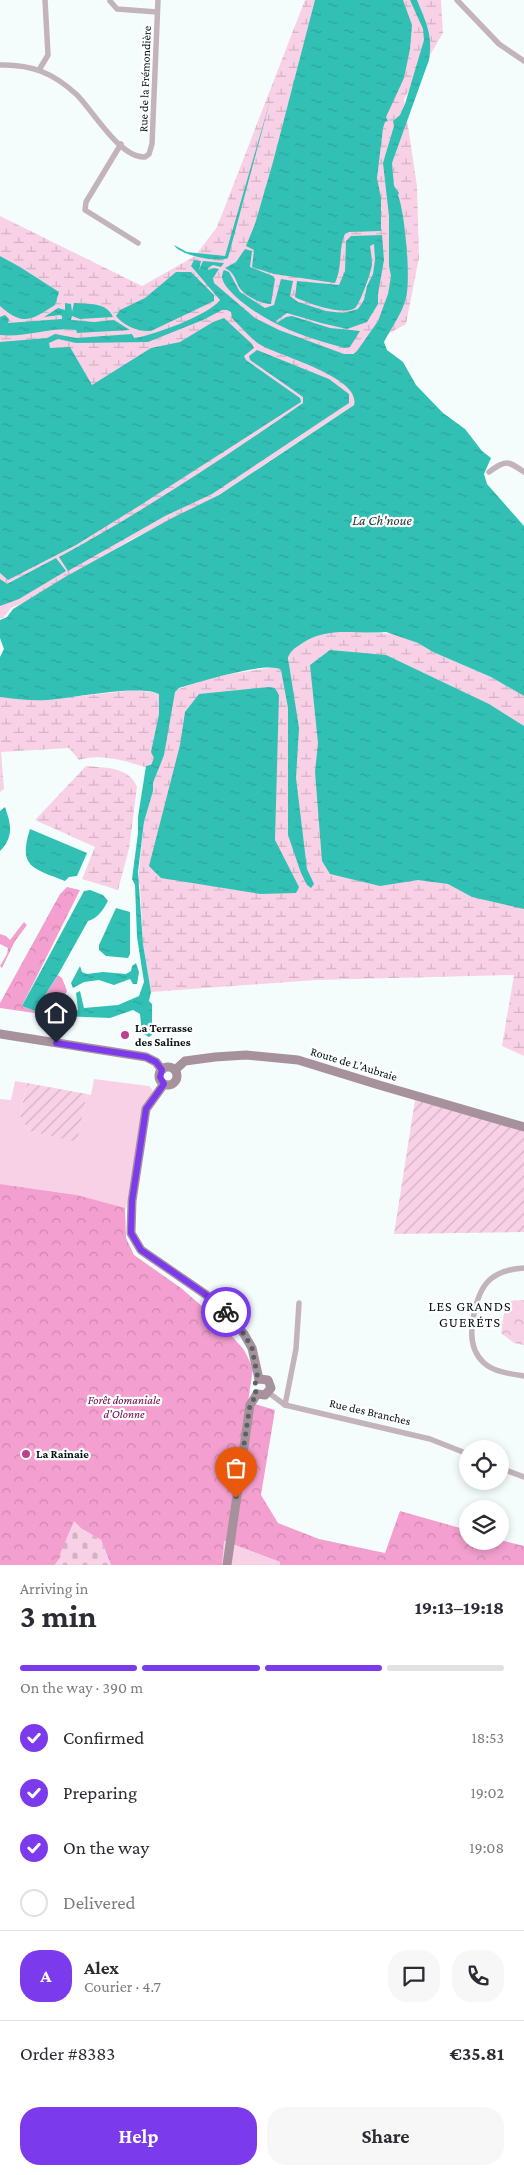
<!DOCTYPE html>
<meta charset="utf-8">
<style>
:root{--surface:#fff;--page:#f7f7f7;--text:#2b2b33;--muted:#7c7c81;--line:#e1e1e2;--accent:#7c3aed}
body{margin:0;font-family:"Crimson Pro",serif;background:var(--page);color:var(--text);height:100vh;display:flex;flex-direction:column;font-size:19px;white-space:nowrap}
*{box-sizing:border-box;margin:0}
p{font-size:16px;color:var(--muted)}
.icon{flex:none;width:28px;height:28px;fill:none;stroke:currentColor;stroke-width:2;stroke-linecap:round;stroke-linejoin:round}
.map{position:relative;height:1565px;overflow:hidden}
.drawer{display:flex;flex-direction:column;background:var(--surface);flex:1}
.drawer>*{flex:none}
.fabs{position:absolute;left:459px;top:1440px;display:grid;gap:10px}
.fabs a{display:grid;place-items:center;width:50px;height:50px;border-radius:50%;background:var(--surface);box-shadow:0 2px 8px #0003;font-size:25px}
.pin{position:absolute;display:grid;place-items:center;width:42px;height:42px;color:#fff;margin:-51px -21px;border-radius:50% 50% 50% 0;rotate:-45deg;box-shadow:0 0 5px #0007}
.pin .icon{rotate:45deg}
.courier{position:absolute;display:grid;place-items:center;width:50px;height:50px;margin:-25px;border:4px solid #7c3aed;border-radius:50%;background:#fff;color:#222;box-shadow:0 1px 6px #0007}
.summary em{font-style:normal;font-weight:700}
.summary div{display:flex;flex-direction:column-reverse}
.summary{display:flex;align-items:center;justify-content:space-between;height:85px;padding:0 20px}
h1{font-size:32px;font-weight:700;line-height:38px}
.bar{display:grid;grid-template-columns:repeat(4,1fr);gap:8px 5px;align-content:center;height:60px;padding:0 20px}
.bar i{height:6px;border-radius:4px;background:var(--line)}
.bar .on{background:var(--accent)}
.bar p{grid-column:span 4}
.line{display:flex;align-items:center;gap:12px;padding:0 20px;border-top:1px solid var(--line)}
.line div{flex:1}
.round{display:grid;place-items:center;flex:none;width:52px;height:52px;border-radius:20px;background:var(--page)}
ol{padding:0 20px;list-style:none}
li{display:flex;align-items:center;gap:15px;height:55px}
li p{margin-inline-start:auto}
li .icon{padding:5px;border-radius:50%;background:var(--accent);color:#fff;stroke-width:4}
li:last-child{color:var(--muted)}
li i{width:28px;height:28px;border:2px solid var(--line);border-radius:50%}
.primary-button{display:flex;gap:10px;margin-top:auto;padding:10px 20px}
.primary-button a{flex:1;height:58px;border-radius:20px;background:var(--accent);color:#fff;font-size:20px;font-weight:700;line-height:58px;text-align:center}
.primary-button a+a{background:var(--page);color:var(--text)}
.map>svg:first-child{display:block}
.grass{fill:#f8d1e6}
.forest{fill:url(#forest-crowns)}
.wetland{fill:url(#wetland-marsh)}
.cemetery{fill:url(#cemetery-stones)}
.park{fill:url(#park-crowns)}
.garden{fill:url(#garden-furrows)}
.water{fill:url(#water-ripples)}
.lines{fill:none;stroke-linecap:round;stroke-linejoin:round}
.street{stroke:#c3b4bc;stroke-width:5.5}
.secondary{stroke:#a7919c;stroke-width:9}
.done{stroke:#586463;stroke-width:5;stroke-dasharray:0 9}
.route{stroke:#7c3aed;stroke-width:6}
.poi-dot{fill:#bd4190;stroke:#fff;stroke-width:2}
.labels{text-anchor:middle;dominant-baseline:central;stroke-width:4.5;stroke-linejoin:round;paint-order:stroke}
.street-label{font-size:12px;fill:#031110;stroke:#fff}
.poi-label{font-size:12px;font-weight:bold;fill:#031110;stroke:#fff;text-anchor:start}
.park-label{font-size:12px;font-style:italic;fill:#660048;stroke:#fff}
.water-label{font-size:14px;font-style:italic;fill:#223937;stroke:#fff}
.neighbourhood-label{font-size:14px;letter-spacing:1px;fill:#031110;stroke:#fff}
</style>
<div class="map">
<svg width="524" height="1565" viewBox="0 0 524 1565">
<defs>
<pattern id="forest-crowns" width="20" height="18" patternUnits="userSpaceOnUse" patternTransform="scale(1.25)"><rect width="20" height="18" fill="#f39fcf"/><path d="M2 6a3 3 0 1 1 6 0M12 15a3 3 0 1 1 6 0" fill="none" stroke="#cf88b1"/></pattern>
<pattern id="wetland-marsh" width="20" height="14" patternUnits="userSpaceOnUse" patternTransform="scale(1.25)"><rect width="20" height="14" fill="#f8d1e6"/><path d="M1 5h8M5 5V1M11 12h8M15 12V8" fill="none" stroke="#d3b2c4"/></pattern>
<pattern id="cemetery-stones" width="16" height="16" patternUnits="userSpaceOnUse" patternTransform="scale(1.25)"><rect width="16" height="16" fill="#f8d1e6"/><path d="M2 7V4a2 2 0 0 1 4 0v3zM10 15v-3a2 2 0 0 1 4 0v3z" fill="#d3b2c4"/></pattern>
<pattern id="park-crowns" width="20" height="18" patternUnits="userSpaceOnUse" patternTransform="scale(1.25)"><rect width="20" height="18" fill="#f8d1e6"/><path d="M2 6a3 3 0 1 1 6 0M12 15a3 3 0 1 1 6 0" fill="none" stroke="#d3b2c4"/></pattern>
<pattern id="garden-furrows" width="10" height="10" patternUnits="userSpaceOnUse" patternTransform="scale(1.25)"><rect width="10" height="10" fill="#f8d1e6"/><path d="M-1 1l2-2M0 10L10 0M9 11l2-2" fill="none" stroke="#d3b2c4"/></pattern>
<pattern id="water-ripples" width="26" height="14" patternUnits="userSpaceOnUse" patternTransform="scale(1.25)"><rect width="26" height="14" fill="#32c0b5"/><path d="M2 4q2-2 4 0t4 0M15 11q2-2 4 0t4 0" fill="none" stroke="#2ba49b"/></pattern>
</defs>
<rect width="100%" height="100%" fill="#f5fdfc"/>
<!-- grass -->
<g class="grass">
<path d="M94,1079L149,1086L153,1090L142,1113L126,1209L77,1195L0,1184V1099L11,1100L15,1081L27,1083L20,1116L29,1131L77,1141L87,1094L91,1095Z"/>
<path d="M223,1541L280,1562V1565H222Z"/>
</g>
<!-- forest -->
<g class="forest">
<path d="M67,887L80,890L22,1006L35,1011L58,975L62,978L67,991L55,1016L0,1008V1003L60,894Z"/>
<path d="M24,922L27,925L15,941L2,968L0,966L7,954L8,948L0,944V934L6,936L10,940Z"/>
<path d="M0,1184L77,1195L125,1208L126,1238L134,1255L181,1288L218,1320L244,1350L253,1368L248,1402L275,1410L261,1495L278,1523L319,1539L385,1553L400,1511L467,1530L468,1541H500V1540L524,1546V1565H280V1562L224,1541L222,1565H111L101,1540L82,1529L55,1565H0Z"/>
</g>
<!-- wetland -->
<g class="wetland">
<path d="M305,0H441L443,33L404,99L417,186L419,258L406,324L348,356L357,389V402L352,406L214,498L132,539L30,600L11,608L3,618H0V216L142,286L195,256L217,227Z"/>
<path d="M339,631L396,634L418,643L433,652L491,677L524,696V1056L502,1046L514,975L316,980L151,992L143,944L140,886L138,881L144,822L153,791V783L158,771C133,764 105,752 79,760L69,748L1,752L4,789L0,792V697L45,700L135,690L158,693L176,690L212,677L275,667L288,668C289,664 288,659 289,655C293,639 325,632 339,631Z"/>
<path d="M86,766C105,768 129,766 137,787L129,849L118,890L82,879L95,847L35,820Z"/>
</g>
<!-- cemetery -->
<path class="cemetery" d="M74,1521L82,1529L101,1540L111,1565H55L61,1556L60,1554Z"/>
<!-- park -->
<path class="park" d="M524,1300V1345L514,1343L501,1333L506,1301Z"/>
<!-- garden -->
<g class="garden">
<path d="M27,1083L87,1094L77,1142L29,1131L20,1116Z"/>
<path d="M415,1100L524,1130V1232L394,1234Z"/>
</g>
<!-- water -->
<g class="water">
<path d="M315,0H403L412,25L410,49L404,78L386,117L388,121L385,122L383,128L377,178L381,198V231L349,232L345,234C338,249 343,266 335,283L274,274L252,267L254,250L246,246L255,224L273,162Z"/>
<path d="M410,0H417C426,23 433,34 429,60L392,163L394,186L399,193L398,195C405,213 411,278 406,298C402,314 391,328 384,342L387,350L403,362L416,385L443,413L465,429L482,451L491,458L484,474L487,484L524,526V696L491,677L433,652L418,643L386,632C355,635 329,625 301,644C295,648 290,651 288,658L299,728L296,778L307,869L314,884L311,888L307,885L301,873L288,835V708L281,670C269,660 195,683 179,688L175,692L164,755L153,783V791L144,822L138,872L143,944L151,992L149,1001L152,1004V1035L149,1037L142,1033L140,1014L133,1010L110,1018L61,1016L59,1011L60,1005L69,999L70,1000L68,1007L75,1011L78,1010L76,993L80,991L84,1008L118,1005L139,996L144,982L137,937L135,885L132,879L138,833V817L146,766L151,765L154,758L151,752L159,714V694C140,684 72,698 47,700C31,701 16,699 0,697V657L4,649L0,638V620L7,617L13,609L65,577L172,518L219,495L354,405C362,377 278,356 259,344C249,337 241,327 232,318L231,312L227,310H222L203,320L148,342L76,343L58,339L49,343L50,348L70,347L92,385L151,348L180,342L213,322L224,318L252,344L254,348L244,356L246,360L300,398L301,402L139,506L76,545L8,580L0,573V342L47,338L55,334L76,338L132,334L134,338C152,336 209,315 220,300L191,266L194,260L201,261L199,270L203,261L224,263L221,267L213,265L208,268V270L214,268L219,269L213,278L214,283L255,318L279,330L344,354H353L357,351L378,321L388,294L391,276L389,266V216L383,163L394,126L393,121L400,115L405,104L424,40L423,29Z"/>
<path d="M270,101L228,258C217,263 179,255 174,245L187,252L225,256Z"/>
<path d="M382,235L384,260L378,294V304L367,322L347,329L321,323L287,313L276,321L277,323L286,317L292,316L330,328L360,331L350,347L345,348C305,338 266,324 235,296C228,289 218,280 224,270L229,272L240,292L265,308L274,305L281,279L293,281L290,296L298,302L326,311L343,313L358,309L364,300L367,286L373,274L375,260L374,244L370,246C371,252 372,259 372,265C371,272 360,304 355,308C343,316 306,303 295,297L297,281L339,285L345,271L346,241L351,236Z"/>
<path d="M245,249L252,251L250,267L273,276L275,279L271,304C261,304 245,296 239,287C235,279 234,272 225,268L236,262Z"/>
<path d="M0,256L20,267L59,292L55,305C30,321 23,326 0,306Z"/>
<path d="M176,272H191L214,295V301L151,331C138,332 124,326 116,316L120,310L145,298Z"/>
<path d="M65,303L71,304L72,312L74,303C88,304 107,302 113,317L80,319L72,316L71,320L94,322L114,320L130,330L77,333L76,330C51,326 26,338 0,335V317L5,315L9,319L8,323L62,319V316L60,315L44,317L58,308L65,310Z"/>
<path d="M257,350L329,379L349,394V403L212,494L165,516L68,571L59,557C144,511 224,458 303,403V397L250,360L249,356Z"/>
<path d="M56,558L66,571L19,599L0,606V579L7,584Z"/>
<path d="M330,650L386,655L489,704L524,726V909L472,897L448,884L418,880L380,886L330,874L322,861L315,772L318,743L310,665Z"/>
<path d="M269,687L275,688L279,695L275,840L299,887L296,893L260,894L161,878L149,866L180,745L185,712L199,694Z"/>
<path d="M5,807C11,824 14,837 0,851V811Z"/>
<path d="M30,829L87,853L77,876L69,877L65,881C32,868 18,867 30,829Z"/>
<path d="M90,890L103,895L108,901C103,910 98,918 88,921L59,973L35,1011L22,1006L84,891Z"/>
<path d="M116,908L130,912V954L128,958L106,956L99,950V945Z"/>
<path d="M136,963L139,972L137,984H133L130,979L114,985L99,980L84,982L73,988L71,983L80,966L82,972L87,974L103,972L126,974L131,971L132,966Z"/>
</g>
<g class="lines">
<!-- street -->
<g class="street">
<path d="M457,0L499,44L524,61"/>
<path d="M110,1L117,9L157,12"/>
<path d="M0,65C31,64 53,73 76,94C92,109 120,159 145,157L149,154L152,144L158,0"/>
<path d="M39,70L48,55L45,0"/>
<path d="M121,144L86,202L85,210L138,243"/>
<path d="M489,472C506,460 507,460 524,472"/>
<path d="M524,1268C488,1270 478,1288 473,1320C470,1336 471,1351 484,1363C494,1372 511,1374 524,1376"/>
<path d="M269,1393L285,1405L430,1439L468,1454"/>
<path d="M285,1405L296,1349L299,1303"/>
<path d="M500,1468L524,1477"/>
</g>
<!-- secondary -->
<g class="secondary">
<path d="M0,1034L146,1057L156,1062L162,1070"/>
<circle cx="168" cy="1076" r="9"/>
<path d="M175,1070L185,1061L215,1057L246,1055L298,1060L379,1085L524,1127"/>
<path d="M164,1084L146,1109L132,1201L131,1233L141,1250L205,1294L226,1312L244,1334L252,1348L259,1379"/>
<path d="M257,1394L265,1395L271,1388L268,1380L259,1379"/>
<path d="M227,1565L250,1405L257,1394"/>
</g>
</g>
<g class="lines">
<!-- done -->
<path class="done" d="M226,1312L244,1334L252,1348L258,1379C254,1384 253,1388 257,1394L250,1405L236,1498"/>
<!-- route -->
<path class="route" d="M56,1043L146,1057L156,1062L162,1070L160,1077L164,1084L146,1109L132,1201L131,1233L141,1250L205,1294L226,1312"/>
</g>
<!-- markers -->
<g class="poi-dot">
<circle cx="125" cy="1035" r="5"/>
<circle cx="26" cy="1454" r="5"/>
</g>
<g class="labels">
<!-- street labels -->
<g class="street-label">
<text transform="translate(145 79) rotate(-88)">Rue de la Frémondière</text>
<text transform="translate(354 1064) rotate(17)">Route de L'Aubraie</text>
<text transform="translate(370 1412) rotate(13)">Rue des Branches</text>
</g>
<!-- poi labels -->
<g class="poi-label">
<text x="135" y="1028">La Terrasse<tspan x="135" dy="14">des Salines</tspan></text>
<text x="36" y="1454">La Rainaie</text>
</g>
<!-- park labels -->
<g class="park-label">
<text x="124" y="1400">Forêt domaniale<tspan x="124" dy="14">d'Olonne</tspan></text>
</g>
<!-- water labels -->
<g class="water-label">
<text x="382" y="520">La Ch'noue</text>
</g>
<!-- neighbourhood labels -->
<g class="neighbourhood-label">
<text x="470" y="1306">LES GRANDS<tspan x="470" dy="16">GUERÉTS</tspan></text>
</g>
</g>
</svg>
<div class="fabs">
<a><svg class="icon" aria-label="locate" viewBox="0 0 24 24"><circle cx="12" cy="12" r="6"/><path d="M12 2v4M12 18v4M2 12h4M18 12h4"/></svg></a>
<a><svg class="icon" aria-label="layers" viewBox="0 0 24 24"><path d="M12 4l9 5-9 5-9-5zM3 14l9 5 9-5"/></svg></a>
</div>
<div class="pin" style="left:236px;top:1498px;background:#ea580c"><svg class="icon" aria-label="bag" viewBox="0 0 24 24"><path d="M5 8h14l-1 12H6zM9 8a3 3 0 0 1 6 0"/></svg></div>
<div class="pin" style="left:56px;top:1043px;background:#1f2937"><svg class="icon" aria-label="home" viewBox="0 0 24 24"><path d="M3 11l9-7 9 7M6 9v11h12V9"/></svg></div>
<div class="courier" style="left:226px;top:1312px"><svg class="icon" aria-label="bike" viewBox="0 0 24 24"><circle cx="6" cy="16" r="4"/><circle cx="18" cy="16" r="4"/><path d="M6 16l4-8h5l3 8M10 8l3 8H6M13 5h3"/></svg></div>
</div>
<section class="drawer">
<div class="summary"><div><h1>3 min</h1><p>Arriving in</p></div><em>19:13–19:18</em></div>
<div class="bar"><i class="on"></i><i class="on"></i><i class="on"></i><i></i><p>On the way · 390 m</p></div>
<ol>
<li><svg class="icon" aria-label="check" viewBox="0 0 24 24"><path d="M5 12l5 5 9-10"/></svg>Confirmed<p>18:53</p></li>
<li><svg class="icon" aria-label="check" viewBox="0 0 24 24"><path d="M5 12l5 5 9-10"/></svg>Preparing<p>19:02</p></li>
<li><svg class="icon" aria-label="check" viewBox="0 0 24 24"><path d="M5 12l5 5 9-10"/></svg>On the way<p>19:08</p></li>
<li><i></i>Delivered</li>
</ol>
<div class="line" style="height:90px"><b class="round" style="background:var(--accent);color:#fff">A</b><div><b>Alex</b><p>Courier · 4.7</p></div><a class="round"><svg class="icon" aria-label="chat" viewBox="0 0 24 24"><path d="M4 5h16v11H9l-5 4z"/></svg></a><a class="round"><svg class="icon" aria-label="phone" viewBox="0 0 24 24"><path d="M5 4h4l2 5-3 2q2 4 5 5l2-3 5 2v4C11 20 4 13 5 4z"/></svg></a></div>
<div class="line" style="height:65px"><div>Order #8383</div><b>€35.81</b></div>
<div class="primary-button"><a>Help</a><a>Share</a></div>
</section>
